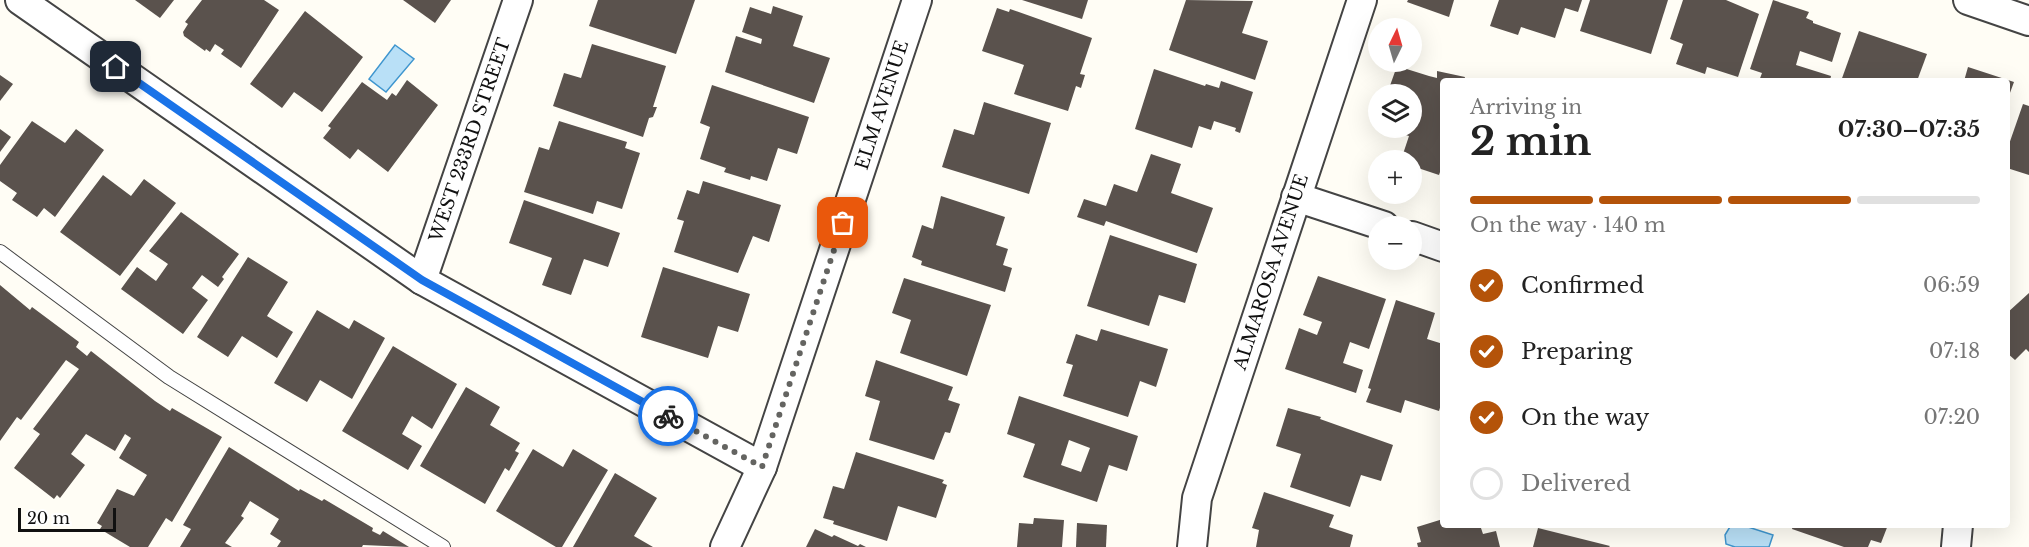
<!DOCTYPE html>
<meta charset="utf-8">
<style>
:root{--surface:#fff;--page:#f2f2f2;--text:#222;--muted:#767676;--line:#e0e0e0;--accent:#b45309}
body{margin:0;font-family:"Libre Baskerville",serif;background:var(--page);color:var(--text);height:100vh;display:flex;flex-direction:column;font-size:22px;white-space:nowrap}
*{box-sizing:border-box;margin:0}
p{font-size:20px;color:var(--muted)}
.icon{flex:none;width:33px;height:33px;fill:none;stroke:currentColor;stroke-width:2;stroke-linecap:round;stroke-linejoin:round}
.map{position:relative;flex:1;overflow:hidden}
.side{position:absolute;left:1440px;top:78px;width:570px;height:450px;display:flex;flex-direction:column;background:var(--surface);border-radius:6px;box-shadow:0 6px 24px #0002}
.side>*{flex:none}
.needle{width:39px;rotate:5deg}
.buttons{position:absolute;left:1368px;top:18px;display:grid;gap:12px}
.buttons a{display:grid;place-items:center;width:54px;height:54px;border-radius:50%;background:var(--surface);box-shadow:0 6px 24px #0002;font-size:30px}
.scale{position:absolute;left:18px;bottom:15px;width:98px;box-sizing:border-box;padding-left:6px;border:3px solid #111;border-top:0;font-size:16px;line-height:21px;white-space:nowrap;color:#111;-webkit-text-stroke:4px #fff;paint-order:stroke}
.pin{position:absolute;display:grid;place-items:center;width:51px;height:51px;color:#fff;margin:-26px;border-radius:12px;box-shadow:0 3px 9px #0006}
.courier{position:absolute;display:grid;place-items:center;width:60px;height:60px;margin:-30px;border:4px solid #1a73e8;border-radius:50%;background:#fff;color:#222;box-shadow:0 2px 8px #0007}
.overview em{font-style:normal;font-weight:700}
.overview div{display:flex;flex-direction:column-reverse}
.overview{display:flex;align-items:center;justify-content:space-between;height:102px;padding:0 30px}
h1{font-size:39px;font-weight:700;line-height:45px}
.bar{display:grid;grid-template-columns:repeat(4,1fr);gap:9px 6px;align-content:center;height:72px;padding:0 30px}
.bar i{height:8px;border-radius:4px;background:var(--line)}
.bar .current{background:var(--accent)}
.bar p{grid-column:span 4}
ol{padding:0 30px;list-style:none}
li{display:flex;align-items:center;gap:18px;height:66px}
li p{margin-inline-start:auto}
li .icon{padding:6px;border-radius:50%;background:var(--accent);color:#fff;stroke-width:4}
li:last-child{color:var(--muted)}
li i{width:33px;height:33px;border:3px solid var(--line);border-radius:50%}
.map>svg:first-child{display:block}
.water{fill:#b9e0f7;stroke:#3f96cf;stroke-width:1.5}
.building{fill:#5a524d;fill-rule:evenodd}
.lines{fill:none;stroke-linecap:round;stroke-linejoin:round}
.service-casing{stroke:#444;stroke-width:16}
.minor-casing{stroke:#444;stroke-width:32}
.service{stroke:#fff;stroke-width:14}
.minor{stroke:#fff;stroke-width:28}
.done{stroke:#646461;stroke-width:6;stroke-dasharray:0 10.8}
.route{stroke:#1a73e8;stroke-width:8}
.labels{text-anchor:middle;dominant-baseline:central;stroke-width:6;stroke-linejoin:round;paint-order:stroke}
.street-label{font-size:18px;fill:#111;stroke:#fff}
</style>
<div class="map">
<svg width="2029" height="547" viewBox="0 0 2029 547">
<rect width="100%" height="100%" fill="#fffdf5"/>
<!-- water -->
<g class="water">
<path d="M395,45L414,59L386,92L369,79Z"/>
<path d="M1731,525H1742L1773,535L1769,547H1735L1726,544L1725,535Z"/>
</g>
<!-- building -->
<g class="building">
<path d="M135,0H174L160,18Z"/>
<path d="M202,0H264L279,10L241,68L221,54L224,50L215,44L210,52L206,49L205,51L184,36L183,32L188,24L185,22Z"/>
<path d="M403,0H451L435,23Z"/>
<path d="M598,0H695L676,54L589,26Z"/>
<path d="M1022,0H1088L1082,19Z"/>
<path d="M1186,0L1253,1L1242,33L1268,41L1255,80L1169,50Z"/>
<path d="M1408,0H1454L1449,17L1407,2Z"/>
<path d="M1499,0H1582L1578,12L1565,8L1555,38L1521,27L1518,35L1490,26Z"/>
<path d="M1590,0H1668L1651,54L1580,31Z"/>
<path d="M1683,0H1726L1759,14L1738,77L1707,67L1705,74L1676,64L1683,44L1670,39Z"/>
<path d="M1773,0L1809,12L1806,18L1813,21V23L1841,33L1832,62L1800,51L1796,65L1831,76L1830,81H1759L1762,73L1750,69Z"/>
<path d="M773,6L803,16L793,46L830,58L814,103L725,72L736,36L761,44L762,39L742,32L750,7L771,14Z"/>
<path d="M997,8L1009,12L1010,9L1092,38L1080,74L1085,75L1081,88L1076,86L1068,111L1014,94L1024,65L982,51Z"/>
<path d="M305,11L363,57L322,112L294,92L282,108L250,84Z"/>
<path d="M1859,31L1927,54L1917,81H1841Z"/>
<path d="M592,44L666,66L653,107H657L653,117L649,118L643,137L553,106L564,73L581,78Z"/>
<path d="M1397,66L1429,76L1437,78V71L1465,77L1464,81H1443V163L1439,175L1412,166V160H1401L1409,136L1383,128H1412V94H1387Z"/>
<path d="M1968,67L2014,82L2007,101V81H1964Z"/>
<path d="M1154,69L1205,86L1206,84L1219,88L1221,81L1253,92L1240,133L1235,131L1236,128L1214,121L1211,130L1199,126L1192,148L1135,129Z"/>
<path d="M0,75L13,84L0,101Z"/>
<path d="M407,80L438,105L388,172L358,149L350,159L323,138L331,128L328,126L362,82L387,100L392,93L396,96Z"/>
<path d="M712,85L809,117L797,154L778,148L767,181L751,176L750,180L724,172L726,168L700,159L710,127L700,123Z"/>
<path d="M984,102L1051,123L1029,194L942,167L954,129L974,135Z"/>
<path d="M2023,104L2029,106V175L2007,168V150Z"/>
<path d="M32,121L65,143L76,129L104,150L55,217L44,208L37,217L12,200L17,193L0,181V165Z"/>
<path d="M559,121L627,142L625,148L640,153L622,209L597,201L593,214L524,192L539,147L549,150Z"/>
<path d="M0,129L11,137L0,152Z"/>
<path d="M1151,154L1181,164L1171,193L1213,208L1197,253L1106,221L1104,226L1077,217L1084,199L1106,206L1114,184L1137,192Z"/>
<path d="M103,175L131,196L144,179L176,203L120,276L60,232Z"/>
<path d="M703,181L781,205L769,242L753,236L738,273L674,252L684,221L677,219L687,190L699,194Z"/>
<path d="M941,196L1005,217L996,245L1008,249L1003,265L1012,268L1005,292L921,265L922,261L912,257L922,225L933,229Z"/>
<path d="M524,200L620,233L608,267L584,259L571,295L542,285L552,258L509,243Z"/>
<path d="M181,212L239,254L222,277L224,279L218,287L202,275L192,288L208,300L183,334L121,289L137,267L156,281L168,264L149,251Z"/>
<path d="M1110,235L1197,264L1185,303L1159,295L1149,326L1087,306Z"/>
<path d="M248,257L288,282L267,316L293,332L277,358L242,336L228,357L197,337Z"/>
<path d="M663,267L750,294L738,332L718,326L708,358L641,337Z"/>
<path d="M1318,276L1386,299L1369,349L1350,342L1343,363L1363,370L1356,393L1285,369L1299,328L1317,335L1322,322L1303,315Z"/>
<path d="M904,278L991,305L967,376L900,353L911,320L892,313Z"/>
<path d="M0,285L30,310L32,307L79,342L76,347L87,356L91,351L155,401L170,411L172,408L222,437L172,522L166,518L148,547H130L100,529L102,526L97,523L117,489L134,496L147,475L119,458L131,438L125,434L115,451L86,434L71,454L85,465L60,498L57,495L54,499L14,468L40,434L33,429L79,369L66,360L21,420L17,417L0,441Z"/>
<path d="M2029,293V352L2026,349L2015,360L2007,353V313Z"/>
<path d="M1396,300L1435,313L1427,339L1443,344V398L1439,411L1405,400L1401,413L1366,402L1371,389L1368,388Z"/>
<path d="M317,310L349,329L354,320L385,338L352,399L320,380L307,402L274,383Z"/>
<path d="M1101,329L1168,349L1156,387L1140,381L1128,417L1063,396L1073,365L1066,363L1076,334L1097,341Z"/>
<path d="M393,346L457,384L432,429L412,416L402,434L422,446L408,470L342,431Z"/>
<path d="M876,360L953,387L948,400L960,404L950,433L945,432L934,460L869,440L880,401L865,396Z"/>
<path d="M466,387L500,407L490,425L520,443L515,451L519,453L509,471L505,468L485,504L420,466Z"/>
<path d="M1019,396L1138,436L1127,471L1109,465L1097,502L1023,477L1035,444L1007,434ZM1069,440L1090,448L1081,472L1061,465Z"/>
<path d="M1288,408L1321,417L1320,419L1393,445L1381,481L1361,475L1350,507L1290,487L1301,454L1276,446Z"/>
<path d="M229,447L299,491L300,489L322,501L324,499L373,528L372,531L380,535L383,531L409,547L363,545L362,547H277L281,541L270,534L279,519L250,501L241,516L244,518L225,543L232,547H180L191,529L183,525Z"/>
<path d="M533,449L563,467L573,449L608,470L562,547H556L496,511Z"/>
<path d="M856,452L944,480L942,483L947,485L936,518L898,506L887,541L833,524L834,521L823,518L833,486L844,489Z"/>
<path d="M615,473L657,498L634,536L653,547H573Z"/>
<path d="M1264,492L1334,515L1329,527L1353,535L1350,547H1256L1259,530L1252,528Z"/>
<path d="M1034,518L1064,520L1062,547H1017L1019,523L1033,524Z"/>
<path d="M1443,519V525H1480L1483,534L1496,531L1500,547H1418L1417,543L1421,542L1417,527Z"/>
<path d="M1077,523L1107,525L1106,547H1076Z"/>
<path d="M1793,525H1888L1881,543L1871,540L1868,547H1844L1792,529Z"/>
<path d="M1538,528L1610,546L1609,547H1533Z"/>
<path d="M815,529L832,537L834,535L858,546L860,544L866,547H806Z"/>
</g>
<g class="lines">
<defs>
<path id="service" d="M0,252L169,377L443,547"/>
<g id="minor">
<path d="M20,0L422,280L762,467"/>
<path d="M1968,0L2029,21"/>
<path d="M1296,197L1384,226"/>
<path d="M1412,236L1443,247"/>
<path d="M422,280L518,0"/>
<path d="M725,547L762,467L917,0"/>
<path d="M1192,547L1197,498L1362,0"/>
<path d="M1956,547L1958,525"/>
</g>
</defs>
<!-- service casing -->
<use href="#service" class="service-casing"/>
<!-- minor casing -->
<use href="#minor" class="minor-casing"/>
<!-- service -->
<use href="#service" class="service"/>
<!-- minor -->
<use href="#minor" class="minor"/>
</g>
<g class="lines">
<!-- done -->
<path class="done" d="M668,416L762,467L843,223"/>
<!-- route -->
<path class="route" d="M116,67L422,280L668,416"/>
</g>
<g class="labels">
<!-- street labels -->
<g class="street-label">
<text transform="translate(882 105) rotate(-72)">ELM AVENUE</text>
<text transform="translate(470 140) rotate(-71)">WEST 233RD STREET</text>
<text transform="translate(1271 272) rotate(-72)">ALMAROSA AVENUE</text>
</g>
</g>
</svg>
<div class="buttons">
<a><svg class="needle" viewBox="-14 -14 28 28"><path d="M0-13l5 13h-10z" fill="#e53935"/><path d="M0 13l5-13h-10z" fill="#767676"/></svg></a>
<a><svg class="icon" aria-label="layers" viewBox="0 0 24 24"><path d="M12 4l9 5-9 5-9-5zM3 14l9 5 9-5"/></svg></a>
<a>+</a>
<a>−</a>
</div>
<div class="scale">20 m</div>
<div class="pin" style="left:843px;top:223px;background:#ea580c"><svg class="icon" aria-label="bag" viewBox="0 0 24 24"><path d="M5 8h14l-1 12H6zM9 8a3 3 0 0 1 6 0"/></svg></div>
<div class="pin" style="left:116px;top:67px;background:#1f2937"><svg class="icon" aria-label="home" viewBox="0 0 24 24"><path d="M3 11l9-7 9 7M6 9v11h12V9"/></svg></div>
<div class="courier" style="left:668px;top:416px"><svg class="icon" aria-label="bike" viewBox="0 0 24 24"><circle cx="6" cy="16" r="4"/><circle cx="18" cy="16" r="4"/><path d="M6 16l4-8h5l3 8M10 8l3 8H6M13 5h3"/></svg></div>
<section class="side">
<div class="overview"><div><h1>2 min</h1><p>Arriving in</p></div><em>07:30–07:35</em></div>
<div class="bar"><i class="current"></i><i class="current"></i><i class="current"></i><i></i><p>On the way · 140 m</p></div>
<ol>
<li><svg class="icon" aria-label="check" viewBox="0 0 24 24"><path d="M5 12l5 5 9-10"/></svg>Confirmed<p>06:59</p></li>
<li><svg class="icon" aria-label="check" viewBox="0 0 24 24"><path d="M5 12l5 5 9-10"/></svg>Preparing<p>07:18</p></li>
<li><svg class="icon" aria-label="check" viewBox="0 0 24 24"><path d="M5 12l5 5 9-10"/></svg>On the way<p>07:20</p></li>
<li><i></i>Delivered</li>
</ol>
</section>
</div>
